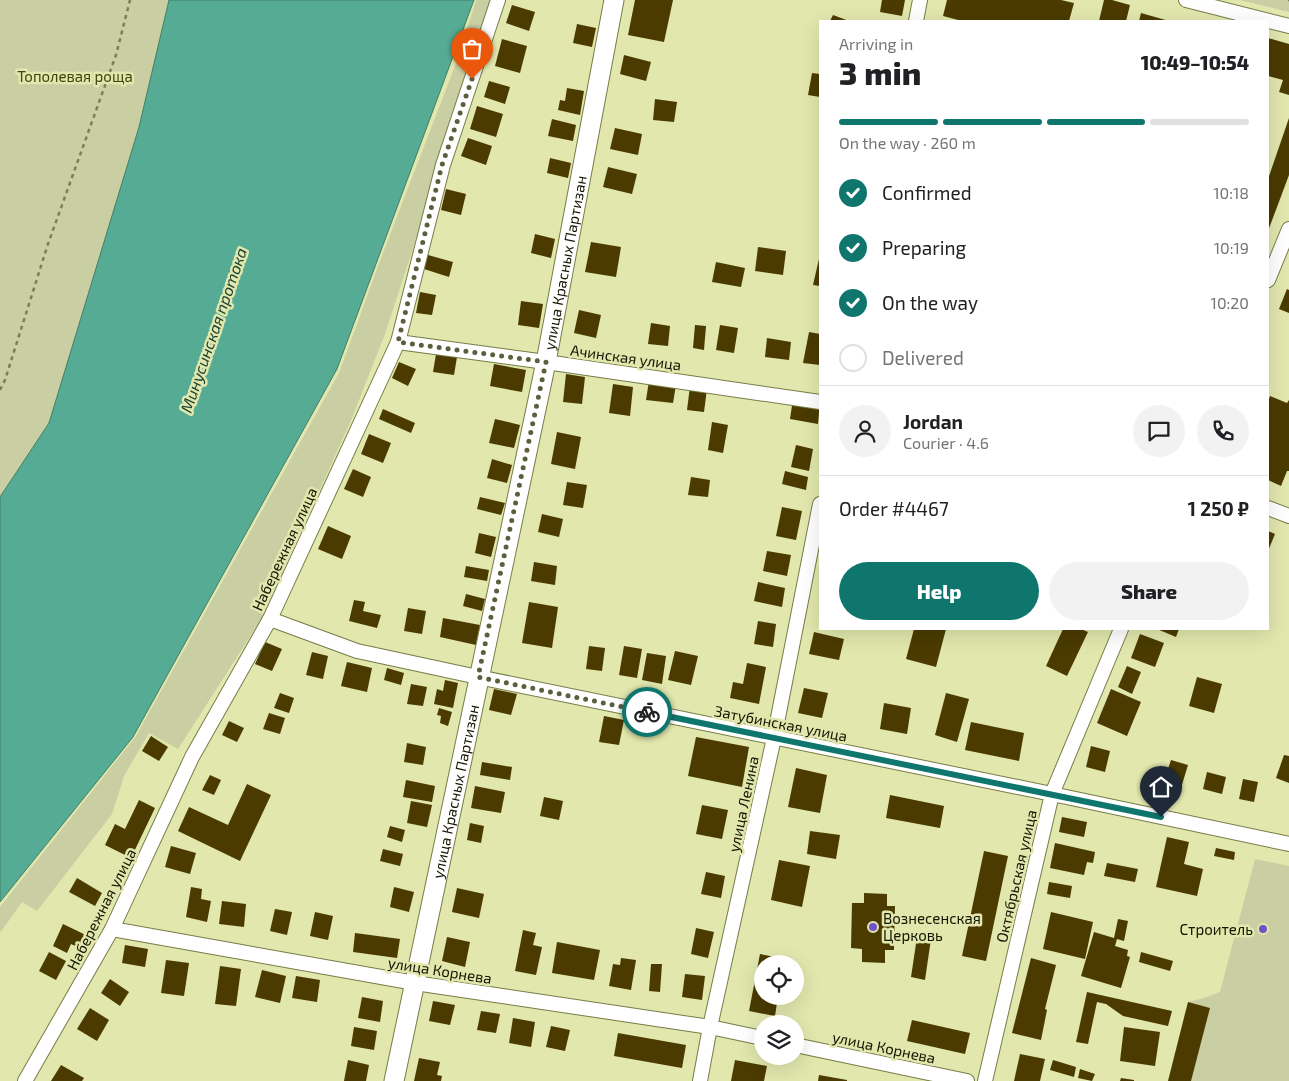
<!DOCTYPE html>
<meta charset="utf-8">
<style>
:root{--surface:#fff;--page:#f2f2f2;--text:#202124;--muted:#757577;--line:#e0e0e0;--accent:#0f766e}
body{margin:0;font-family:"Exo 2",sans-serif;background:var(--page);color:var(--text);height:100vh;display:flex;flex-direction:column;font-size:19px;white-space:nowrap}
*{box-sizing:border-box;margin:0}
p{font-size:16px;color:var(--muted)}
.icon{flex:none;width:28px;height:28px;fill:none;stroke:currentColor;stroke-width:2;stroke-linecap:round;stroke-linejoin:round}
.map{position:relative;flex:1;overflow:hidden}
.sheet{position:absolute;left:819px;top:20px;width:450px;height:610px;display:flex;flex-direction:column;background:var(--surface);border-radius:0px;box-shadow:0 5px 20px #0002}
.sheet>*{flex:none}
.tools{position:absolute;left:754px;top:955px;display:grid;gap:10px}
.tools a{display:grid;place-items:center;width:50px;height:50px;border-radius:50%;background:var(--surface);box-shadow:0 5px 20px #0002;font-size:25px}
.pin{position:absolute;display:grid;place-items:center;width:42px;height:42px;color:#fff;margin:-51px -21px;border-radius:50% 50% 50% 0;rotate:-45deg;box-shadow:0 0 5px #0007}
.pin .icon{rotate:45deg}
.courier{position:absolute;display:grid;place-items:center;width:50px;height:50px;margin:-25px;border:4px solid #0f766e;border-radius:50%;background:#fff;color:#222;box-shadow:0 1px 6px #0007}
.summary em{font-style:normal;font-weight:800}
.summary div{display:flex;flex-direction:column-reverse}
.summary{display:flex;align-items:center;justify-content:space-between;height:85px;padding:0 20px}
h1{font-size:32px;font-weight:800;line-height:38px}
.bar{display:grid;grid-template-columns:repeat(4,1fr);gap:8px 5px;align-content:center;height:60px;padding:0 20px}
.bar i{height:6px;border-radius:4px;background:var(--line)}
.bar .on{background:var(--accent)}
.bar p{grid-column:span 4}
.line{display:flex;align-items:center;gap:12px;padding:0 20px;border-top:1px solid var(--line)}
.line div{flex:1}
.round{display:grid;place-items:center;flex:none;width:52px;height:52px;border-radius:26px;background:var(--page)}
ol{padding:0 20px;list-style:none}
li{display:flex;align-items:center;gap:15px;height:55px}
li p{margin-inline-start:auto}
li .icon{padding:5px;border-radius:50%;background:var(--accent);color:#fff;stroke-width:4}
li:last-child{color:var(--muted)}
li i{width:28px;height:28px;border:2px solid var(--line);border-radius:50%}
.primary-button{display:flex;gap:10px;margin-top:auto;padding:10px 20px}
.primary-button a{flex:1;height:58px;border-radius:30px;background:var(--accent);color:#fff;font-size:20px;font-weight:800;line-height:58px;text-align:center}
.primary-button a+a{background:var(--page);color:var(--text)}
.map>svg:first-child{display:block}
.green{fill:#c9cea3}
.water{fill:#55ab93;stroke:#427e68}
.building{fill:#4b3b00}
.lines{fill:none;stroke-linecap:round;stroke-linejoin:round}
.minor-casing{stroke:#777c46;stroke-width:16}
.secondary-casing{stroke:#777c46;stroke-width:21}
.path{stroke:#7b7f58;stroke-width:2.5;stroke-dasharray:4 4;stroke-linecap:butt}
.minor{stroke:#fff;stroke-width:14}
.secondary{stroke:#fff;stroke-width:19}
.done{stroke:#5c5f3e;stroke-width:5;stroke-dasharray:0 9}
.route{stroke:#0f766e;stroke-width:6}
.poi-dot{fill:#734fc9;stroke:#e1e7ad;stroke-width:2}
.labels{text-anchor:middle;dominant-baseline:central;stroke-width:5;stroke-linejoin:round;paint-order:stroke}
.park-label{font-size:15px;fill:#41440e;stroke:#e1e7ad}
.street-label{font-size:15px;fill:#151602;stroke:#e1e7ad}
.poi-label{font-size:15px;fill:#151602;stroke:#e1e7ad;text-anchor:start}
.water-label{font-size:16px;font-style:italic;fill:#1a4237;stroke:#e1e7ad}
</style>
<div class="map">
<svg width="1289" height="1081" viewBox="0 0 1289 1081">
<rect width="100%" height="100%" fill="#e1e7ad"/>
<!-- green -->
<g class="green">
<path d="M0,0H169L139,127L49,423L0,497Z"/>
<path d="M476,0H494L385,334L352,418L262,618L178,749L149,733L124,776L112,814L37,911L22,902L0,933V907L136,736L339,373L356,327L378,266L460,53Z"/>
<path d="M1240,0H1289V12Z"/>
<path d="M1255,859L1289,866V1081H1168L1188,1002L1204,998L1220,992Z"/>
</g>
<!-- water -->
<path class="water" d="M169,0H474L337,369L133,737L0,902V497L49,423L139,127Z"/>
<!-- building -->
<g class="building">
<path d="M635,0H673L664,42L628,35Z"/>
<path d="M882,0H905L902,16L880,12Z"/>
<path d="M947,0H1061L1074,3L1069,21H962L943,16Z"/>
<path d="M1104,0H1112L1130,5L1126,21H1099Z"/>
<path d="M512,5L535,12L529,31L506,23Z"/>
<path d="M1141,13L1169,21H1139Z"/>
<path d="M833,15L849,21H830Z"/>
<path d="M577,24L596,28L592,47L573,43Z"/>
<path d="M1268,38L1289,44V95L1279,92L1283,80L1268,76Z"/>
<path d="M502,39L527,46L520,73L495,66Z"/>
<path d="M624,55L651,62L646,81L620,74Z"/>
<path d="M812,73L820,74V97L808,95Z"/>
<path d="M489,81L510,87L505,104L484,97Z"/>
<path d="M567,88L584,91L580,115L558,110L560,100L565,101Z"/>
<path d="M655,99L677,102L674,122L653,120Z"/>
<path d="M477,106L503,114L496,137L470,129Z"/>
<path d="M1289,118V175L1268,231V179Z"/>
<path d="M552,119L576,125L573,141L548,136Z"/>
<path d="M615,128L642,134L638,155L610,149Z"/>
<path d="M468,138L492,146L486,165L461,156Z"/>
<path d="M550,158L571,163L568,178L547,173Z"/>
<path d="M608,167L637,174L632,194L603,187Z"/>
<path d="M446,189L466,194L461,215L441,210Z"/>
<path d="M535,234L555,239L551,258L531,253Z"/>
<path d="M591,242L621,247L616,277L585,272Z"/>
<path d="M758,247L786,251L783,275L755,271Z"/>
<path d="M428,255L453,262L449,277L424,269Z"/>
<path d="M819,259H820V286L813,285Z"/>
<path d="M716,262L745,268L741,287L712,282Z"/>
<path d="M1287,289L1289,290V313L1279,309Z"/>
<path d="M420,292L436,295L432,315L416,313Z"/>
<path d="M521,301L543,304L539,328L518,325Z"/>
<path d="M579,310L601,315L596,338L574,333Z"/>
<path d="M651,323L670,326L668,346L648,344Z"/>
<path d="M695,325L706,326L704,350L693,348Z"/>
<path d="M720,325L738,328L734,353L716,350Z"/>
<path d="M809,332L820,334V365L803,363Z"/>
<path d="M767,338L791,342L789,360L765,357Z"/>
<path d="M436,354L457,357L454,375L433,372Z"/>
<path d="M399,362L416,369L408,386L392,378Z"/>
<path d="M494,364L526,370L522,392L490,386Z"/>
<path d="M566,374L585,377L582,404L563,402Z"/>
<path d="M649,381L676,385L673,403L646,400Z"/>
<path d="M613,384L633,387L630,416L609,413Z"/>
<path d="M690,386L707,389L704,412L687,410Z"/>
<path d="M1270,396L1287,403L1289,400V471H1287L1281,486L1268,480V402Z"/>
<path d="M793,399L820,403L818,424L790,419Z"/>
<path d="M383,409L415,423L411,433L379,419Z"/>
<path d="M495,419L520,425L514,448L489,443Z"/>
<path d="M712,422L728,425L723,453L708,450Z"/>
<path d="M557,432L581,437L575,469L551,464Z"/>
<path d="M369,434L391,443L383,463L361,454Z"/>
<path d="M796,445L813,449L809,471L791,467Z"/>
<path d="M492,459L512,465L507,483L487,478Z"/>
<path d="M353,469L371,477L363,497L344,489Z"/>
<path d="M785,471L808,477L806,490L782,484Z"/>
<path d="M691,477L710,480L708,497L688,495Z"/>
<path d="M567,482L587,485L583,508L563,505Z"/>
<path d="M480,497L505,503L501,515L477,509Z"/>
<path d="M782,507L802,511L796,540L776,536Z"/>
<path d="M542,514L563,519L559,537L538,532Z"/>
<path d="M328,526L351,536L342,559L318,549Z"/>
<path d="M1268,531L1275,534L1268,551Z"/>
<path d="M479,533L496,537L491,557L475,553Z"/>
<path d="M767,551L791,555L787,576L763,571Z"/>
<path d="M534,562L557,566L555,585L531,581Z"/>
<path d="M466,566L489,570L487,581L464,577Z"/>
<path d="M758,582L785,588L782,607L754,601Z"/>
<path d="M466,594L485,599L482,611L463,606Z"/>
<path d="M354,600L365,602L363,611L381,615L377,628L349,621Z"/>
<path d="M529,602L558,607L552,648L522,643Z"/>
<path d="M408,608L426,611L422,634L404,631Z"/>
<path d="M443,618L480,625L476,645L440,637Z"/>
<path d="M758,621L776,624L773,647L754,644Z"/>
<path d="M914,629H946L936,667L906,659Z"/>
<path d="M1063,629H1081L1088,632L1067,676L1046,666Z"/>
<path d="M1157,629H1179L1176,637Z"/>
<path d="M814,632L844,639L839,660L809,654Z"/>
<path d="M1140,634L1164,643L1155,667L1131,658Z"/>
<path d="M265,642L282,649L272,671L255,664Z"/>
<path d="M589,646L605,648L602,671L586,669Z"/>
<path d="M624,646L642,649L637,678L619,675Z"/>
<path d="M675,651L698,656L691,685L668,680Z"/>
<path d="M312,652L328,656L323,679L306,675Z"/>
<path d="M647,653L666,656L662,684L642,680Z"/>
<path d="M347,662L372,668L367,692L341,686Z"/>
<path d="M747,663L766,667L759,704L730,698L733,682L743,684Z"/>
<path d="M1127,666L1141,672L1132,694L1118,687Z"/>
<path d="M387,668L404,673L401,685L384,680Z"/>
<path d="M1197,677L1222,684L1214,713L1189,706Z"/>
<path d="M445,680L458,683L453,708L434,704L437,689L443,691Z"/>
<path d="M411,684L427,687L423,706L407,704Z"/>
<path d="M804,688L828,693L822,718L798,713Z"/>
<path d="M494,689L517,694L511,715L489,710Z"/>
<path d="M1111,689L1141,702L1127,736L1097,723Z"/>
<path d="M280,693L294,698L289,713L274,708Z"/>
<path d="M946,693L969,699L957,742L935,735Z"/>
<path d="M884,703L911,708L907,734L880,729Z"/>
<path d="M439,708L452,712L448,726L440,723L441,716L437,715Z"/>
<path d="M269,713L285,718L280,734L263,729Z"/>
<path d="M604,716L624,720L619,745L599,742Z"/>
<path d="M229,721L244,728L237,742L222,735Z"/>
<path d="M971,722L1024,733L1019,761L965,750Z"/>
<path d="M151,736L168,747L159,761L142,751Z"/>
<path d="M696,737L749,747L742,787L688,776Z"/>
<path d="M407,743L426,747L423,765L404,762Z"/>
<path d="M1091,746L1110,751L1105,772L1086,767Z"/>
<path d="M1284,755L1289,756V783L1276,778Z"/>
<path d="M1171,760L1188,765L1181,788L1154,781L1158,770L1167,772Z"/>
<path d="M482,762L512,767L510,780L480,775Z"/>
<path d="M796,768L827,775L820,813L788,807Z"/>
<path d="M1207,772L1226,777L1222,794L1203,789Z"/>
<path d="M210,775L221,780L214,795L202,790Z"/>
<path d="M1243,779L1258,782L1254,802L1239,799Z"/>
<path d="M406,780L435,786L432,802L403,797Z"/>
<path d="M247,784L271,795L240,861L178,831L189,807L228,825Z"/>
<path d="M475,786L505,792L501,813L471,808Z"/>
<path d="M890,795L944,806L940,828L886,818Z"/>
<path d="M544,797L563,801L559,820L540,816Z"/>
<path d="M139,800L155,808L131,858L105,845L115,824L125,829Z"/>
<path d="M411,801L432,805L427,827L407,823Z"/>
<path d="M702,805L728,810L722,839L696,834Z"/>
<path d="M1062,817L1087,822L1084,837L1059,832Z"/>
<path d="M470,823L484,826L481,843L467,840Z"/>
<path d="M390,826L405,830L402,842L387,837Z"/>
<path d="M810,831L840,835L836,859L807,854Z"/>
<path d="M1167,837L1189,842L1184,864L1203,869L1197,896L1156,887Z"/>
<path d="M1055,843L1095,852L1093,863L1087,862L1084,875L1050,868Z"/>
<path d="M171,846L196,853L190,874L165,867Z"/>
<path d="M1216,848L1235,852L1234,860L1214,856Z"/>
<path d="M383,849L403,854L400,866L380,861Z"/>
<path d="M984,851L1008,856L986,961L962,956Z"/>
<path d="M779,860L810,866L802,907L771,900Z"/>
<path d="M1107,863L1138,869L1135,882L1104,876Z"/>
<path d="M706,872L725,876L721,898L701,894Z"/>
<path d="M77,878L102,893L95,906L69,892Z"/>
<path d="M1049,882L1072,886L1070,898L1047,894Z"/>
<path d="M191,887L202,889L201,899L211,901L207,922L186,917Z"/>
<path d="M394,887L414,892L409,912L390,907Z"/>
<path d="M457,888L484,894L479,918L452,912Z"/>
<path d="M864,893L887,894V906H895L894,950H885V963L862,962V949L851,948L852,903H864Z"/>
<path d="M222,901L246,904L244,927L219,924Z"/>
<path d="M275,909L292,912L287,935L270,931Z"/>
<path d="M315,912L333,916L328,940L310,936Z"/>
<path d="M1051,912L1093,922L1085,959L1043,949Z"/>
<path d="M1118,919L1128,921L1124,941L1117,939L1115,946L1128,950L1127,956L1130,957L1121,988L1081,976L1094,932L1114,938Z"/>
<path d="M63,924L90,937L84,950L71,944L67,953L53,946Z"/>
<path d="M696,928L714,932L708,958L691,954Z"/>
<path d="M523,930L536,933L533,945L542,947L536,975L515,971Z"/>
<path d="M355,933L400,939L397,958L353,952Z"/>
<path d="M447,937L470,942L465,967L442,961Z"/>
<path d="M917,937L931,939L925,980L911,977Z"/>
<path d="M557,942L600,950L594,980L552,973Z"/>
<path d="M125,945L148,949L145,967L122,963Z"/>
<path d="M49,952L66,961L56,980L39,971Z"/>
<path d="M1141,952L1173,961L1170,971L1139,962Z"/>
<path d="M760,954L786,959L785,964H762V996H778L775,1016L749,1011Z"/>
<path d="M621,958L636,960L631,990L609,986L613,964L620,965Z"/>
<path d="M1031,958L1056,965L1045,1009L1047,1010L1041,1040L1012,1033Z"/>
<path d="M166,960L189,963L184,996L161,993Z"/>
<path d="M651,964H662L660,992L649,991Z"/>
<path d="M220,966L241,969L236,1006L215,1004Z"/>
<path d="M262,970L286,976L280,1003L255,997Z"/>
<path d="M685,974L705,976L702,1000L682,997Z"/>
<path d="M296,976L320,980L317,1002L292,998Z"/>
<path d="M110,979L129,992L120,1006L101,993Z"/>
<path d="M1087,992L1172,1011L1168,1026L1123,1016L1106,1004L1097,1002L1088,1044L1076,1042Z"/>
<path d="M362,997L383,1001L380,1022L358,1018Z"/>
<path d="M433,1001L455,1005L450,1025L429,1021Z"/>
<path d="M1188,1002L1210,1008L1191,1081H1168Z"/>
<path d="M90,1008L109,1020L97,1041L77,1029Z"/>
<path d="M481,1011L500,1014L496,1033L477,1030Z"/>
<path d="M513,1018L535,1022L531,1047L509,1043Z"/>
<path d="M912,1020L970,1033L965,1054L907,1041Z"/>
<path d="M551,1026L570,1030L565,1051L546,1047Z"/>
<path d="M354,1027L377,1031L374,1050L351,1046Z"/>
<path d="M1124,1027L1160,1032L1155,1066L1120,1061Z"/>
<path d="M618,1033L686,1045L682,1068L614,1056Z"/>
<path d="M1020,1054L1045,1059L1040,1081H1014Z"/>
<path d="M419,1058L440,1062L437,1075L442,1076L441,1081H414Z"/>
<path d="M348,1060L369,1065L366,1081H344Z"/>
<path d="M735,1060L767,1066L764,1081H731Z"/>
<path d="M1053,1060L1076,1067L1074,1077L1050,1070Z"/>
<path d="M61,1065L84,1078L82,1081H51Z"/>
<path d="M1080,1069L1095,1074L1092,1081L1078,1078Z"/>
<path d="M819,1075L847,1080V1081H818Z"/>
<path d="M1121,1078L1134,1080V1081H1120Z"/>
</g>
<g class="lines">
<defs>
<g id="minor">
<path d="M1186,0L1289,26"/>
<path d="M916,21L920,0"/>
<path d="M1268,280L1289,229"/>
<path d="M398,342L546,362L820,402"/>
<path d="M1268,508L1289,516"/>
<path d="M270,619L357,651L478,677L1052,794L1289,844"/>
<path d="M112,929L415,983L710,1027L762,1038"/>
<path d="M795,1045L967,1081"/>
<path d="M25,1081L112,929L192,757L270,619L398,342L443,165L498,0"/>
<path d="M700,1081L710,1027L774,738L820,504"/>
<path d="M985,1081L1052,794L1121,629"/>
</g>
<g id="secondary">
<path id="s1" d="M394,1081L546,362L614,0"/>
</g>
</defs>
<!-- minor casing -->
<use href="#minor" class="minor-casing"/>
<!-- secondary casing -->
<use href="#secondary" class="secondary-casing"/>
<!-- path -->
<g class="path">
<path d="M1288,0H1289"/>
<path d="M0,390L5,380L48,244L116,55L130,0"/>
</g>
<!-- minor -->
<use href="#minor" class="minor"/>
<!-- secondary -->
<use href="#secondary" class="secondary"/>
</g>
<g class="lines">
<!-- done -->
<path class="done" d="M472,79L442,165L398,342L546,362L478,677L647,712"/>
<!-- route -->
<path class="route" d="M647,712L1161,817"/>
</g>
<!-- markers -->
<g class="poi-dot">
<circle cx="873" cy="927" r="5"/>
<circle cx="1263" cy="929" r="5"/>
</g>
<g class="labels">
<!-- park labels -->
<g class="park-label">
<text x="75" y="76">Тополевая роща</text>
</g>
<!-- street labels -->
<g class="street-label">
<text stroke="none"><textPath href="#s1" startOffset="836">улица Красных Партизан</textPath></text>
<text transform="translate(626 357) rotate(8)">Ачинская улица</text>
<text transform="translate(284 549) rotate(-65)">Набережная улица</text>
<text transform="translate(781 723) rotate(11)">Затубинская улица</text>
<text stroke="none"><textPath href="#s1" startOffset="296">улица Красных Партизан</textPath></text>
<text transform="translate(743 804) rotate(-78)">улица Ленина</text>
<text transform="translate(1016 876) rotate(-77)">Октябрьская улица</text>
<text transform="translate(101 909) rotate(-63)">Набережная улица</text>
<text transform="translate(440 970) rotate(9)">улица Корнева</text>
<text transform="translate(884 1047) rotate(12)">улица Корнева</text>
</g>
<!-- poi labels -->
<g class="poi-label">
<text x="883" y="918">Вознесенская<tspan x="883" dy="17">Церковь</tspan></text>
<text x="1253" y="929" text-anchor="end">Строитель</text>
</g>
<!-- water labels -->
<g class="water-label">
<text transform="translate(213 330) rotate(-71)">Минусинская протока</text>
</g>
</g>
</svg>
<div class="tools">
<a><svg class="icon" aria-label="locate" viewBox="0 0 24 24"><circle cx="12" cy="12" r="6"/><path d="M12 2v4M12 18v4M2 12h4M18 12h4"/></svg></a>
<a><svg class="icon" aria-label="layers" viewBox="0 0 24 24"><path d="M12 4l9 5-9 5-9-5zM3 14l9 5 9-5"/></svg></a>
</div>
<div class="pin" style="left:472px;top:79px;background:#ea580c"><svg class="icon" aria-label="bag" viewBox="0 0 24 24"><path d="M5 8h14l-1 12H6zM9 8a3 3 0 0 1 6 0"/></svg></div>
<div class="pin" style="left:1161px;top:817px;background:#1f2937"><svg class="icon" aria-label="home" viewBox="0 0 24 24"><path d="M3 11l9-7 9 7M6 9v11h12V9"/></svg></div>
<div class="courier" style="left:647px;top:712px"><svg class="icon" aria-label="bike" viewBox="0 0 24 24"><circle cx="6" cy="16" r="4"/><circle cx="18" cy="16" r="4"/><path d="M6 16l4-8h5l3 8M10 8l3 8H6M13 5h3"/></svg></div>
<section class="sheet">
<div class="summary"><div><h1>3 min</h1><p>Arriving in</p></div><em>10:49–10:54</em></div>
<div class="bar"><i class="on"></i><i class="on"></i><i class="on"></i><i></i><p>On the way · 260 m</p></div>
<ol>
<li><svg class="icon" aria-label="check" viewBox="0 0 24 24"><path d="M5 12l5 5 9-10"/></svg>Confirmed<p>10:18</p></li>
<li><svg class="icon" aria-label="check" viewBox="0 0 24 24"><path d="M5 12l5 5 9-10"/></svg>Preparing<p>10:19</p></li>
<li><svg class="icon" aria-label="check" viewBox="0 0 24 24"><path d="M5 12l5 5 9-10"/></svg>On the way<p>10:20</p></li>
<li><i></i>Delivered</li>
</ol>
<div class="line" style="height:90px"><a class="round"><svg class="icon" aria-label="person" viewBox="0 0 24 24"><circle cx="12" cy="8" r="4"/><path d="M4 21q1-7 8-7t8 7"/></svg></a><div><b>Jordan</b><p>Courier · 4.6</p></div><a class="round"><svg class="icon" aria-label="chat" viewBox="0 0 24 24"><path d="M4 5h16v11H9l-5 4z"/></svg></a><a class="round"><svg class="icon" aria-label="phone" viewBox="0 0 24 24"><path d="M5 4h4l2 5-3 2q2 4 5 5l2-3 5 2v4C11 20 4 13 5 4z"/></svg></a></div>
<div class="line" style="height:65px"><div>Order #4467</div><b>1 250 ₽</b></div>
<div class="primary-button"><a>Help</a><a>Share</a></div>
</section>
</div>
